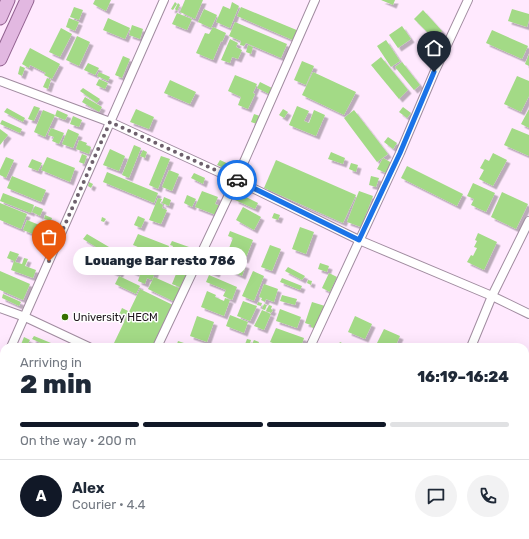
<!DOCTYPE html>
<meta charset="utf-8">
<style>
:root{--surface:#fff;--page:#f2f2f3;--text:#1f2937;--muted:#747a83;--line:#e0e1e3;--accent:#111827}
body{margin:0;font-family:Rubik,sans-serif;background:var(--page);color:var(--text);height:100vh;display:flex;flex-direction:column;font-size:15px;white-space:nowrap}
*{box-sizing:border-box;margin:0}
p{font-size:13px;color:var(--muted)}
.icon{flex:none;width:22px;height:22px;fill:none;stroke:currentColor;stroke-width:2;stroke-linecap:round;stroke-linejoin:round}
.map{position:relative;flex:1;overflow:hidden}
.side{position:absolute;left:0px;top:343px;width:529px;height:196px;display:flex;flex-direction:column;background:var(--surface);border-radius:12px 12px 0 0;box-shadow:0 4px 16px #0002}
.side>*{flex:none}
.pin{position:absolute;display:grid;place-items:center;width:34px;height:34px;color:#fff;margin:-41px -17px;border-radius:50% 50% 50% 0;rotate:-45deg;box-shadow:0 0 4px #0007}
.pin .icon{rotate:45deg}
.courier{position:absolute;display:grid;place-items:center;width:40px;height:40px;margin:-20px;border:3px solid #1a73e8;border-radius:50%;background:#fff;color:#222;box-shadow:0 1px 5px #0007}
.bubble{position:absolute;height:28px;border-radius:14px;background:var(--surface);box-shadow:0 4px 16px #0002;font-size:13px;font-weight:800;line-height:28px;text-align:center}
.overview em{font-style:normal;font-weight:800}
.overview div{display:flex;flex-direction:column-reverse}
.overview{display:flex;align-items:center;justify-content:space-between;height:68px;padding:0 20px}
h1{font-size:26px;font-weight:800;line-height:30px}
.bar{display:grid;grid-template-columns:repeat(4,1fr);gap:6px 4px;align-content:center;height:48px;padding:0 20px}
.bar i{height:5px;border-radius:3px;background:var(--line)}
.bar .selected{background:var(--accent)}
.bar p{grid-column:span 4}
.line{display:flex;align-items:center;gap:10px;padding:0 20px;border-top:1px solid var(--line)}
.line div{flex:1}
.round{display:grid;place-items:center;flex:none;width:42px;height:42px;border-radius:21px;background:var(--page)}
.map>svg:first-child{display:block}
.building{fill:#a3da86;filter:url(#shadow)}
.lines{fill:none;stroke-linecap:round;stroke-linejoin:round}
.minor-casing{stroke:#a18ca0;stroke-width:10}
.primary-casing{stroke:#91618f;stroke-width:15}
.minor{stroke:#fff;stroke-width:8}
.primary{stroke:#e2b8e1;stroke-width:13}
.done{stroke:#6d606c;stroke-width:4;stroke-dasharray:0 7.2}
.route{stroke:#1a73e8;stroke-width:5}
.poi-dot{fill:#367000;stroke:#fefefe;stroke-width:1.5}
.labels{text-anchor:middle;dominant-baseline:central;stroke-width:3;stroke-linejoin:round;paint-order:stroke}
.poi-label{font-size:11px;fill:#1e161d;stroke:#fefefe;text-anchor:start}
</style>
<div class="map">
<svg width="529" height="539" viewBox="0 0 529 539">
<defs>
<filter id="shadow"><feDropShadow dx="3.5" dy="3.5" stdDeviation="0" flood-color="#0004"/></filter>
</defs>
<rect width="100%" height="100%" fill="#ffe9fe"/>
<!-- building -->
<g class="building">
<path d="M95,0H111L106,11L93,4Z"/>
<path d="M185,0H203L195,19L180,12Z"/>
<path d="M381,0H395L393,5Z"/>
<path d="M175,2L177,4L173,10L171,9Z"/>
<path d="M232,2L239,6L230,28L216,22L223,6L230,9Z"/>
<path d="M178,3L180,5L177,11L175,9Z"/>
<path d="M74,7L83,10L79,20L70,17Z"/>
<path d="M241,7L299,31L295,41L237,16Z"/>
<path d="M204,9L217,15L211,28L198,22Z"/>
<path d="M512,9L529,14V20L527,27L508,21Z"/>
<path d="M423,10L442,31L434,39L414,19Z"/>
<path d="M177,13L192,19L187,30L172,24Z"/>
<path d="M69,18L79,22L75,31L66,27Z"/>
<path d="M108,18L130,28L125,39L103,30Z"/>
<path d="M235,22L287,44L281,58L246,43L244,46L240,45L241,41L229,36Z"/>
<path d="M132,25L143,29L140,39L129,35Z"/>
<path d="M402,26L411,39L398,48L389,35Z"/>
<path d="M213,27L226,33L222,42L221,41L213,60L196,53L205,33L209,34Z"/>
<path d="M61,28L72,34L60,57L49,52Z"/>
<path d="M492,30L528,46L522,59L486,43Z"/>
<path d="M77,36L90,42L79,66L66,60Z"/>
<path d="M230,39L238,43L236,47L242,50L238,59L232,57L230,63L221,60Z"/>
<path d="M386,40L400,61L391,67L377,46Z"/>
<path d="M248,45L253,47L251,54L246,52Z"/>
<path d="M30,48L60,64L52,79L44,75L46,73L30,65L29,68L22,64Z"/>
<path d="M529,54V66L525,64Z"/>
<path d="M123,56L130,59L122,78L115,75Z"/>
<path d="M381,57L408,90L399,99L371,65Z"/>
<path d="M302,61L314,66L306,85L294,80Z"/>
<path d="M402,62L420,85L414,90L395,67Z"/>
<path d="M88,63L99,68L95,75L84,70Z"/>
<path d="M20,66L25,68L22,76L18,74Z"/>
<path d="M99,72L110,77L108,81L97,76Z"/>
<path d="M313,72L356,92L344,115L302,95Z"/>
<path d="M235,75L257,84L253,93L255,94L248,109L238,105L241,97L228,91Z"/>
<path d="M517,76L529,81V96L521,112L504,104Z"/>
<path d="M47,78L51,80L48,89L43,87Z"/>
<path d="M99,79L108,83L105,89L96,85Z"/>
<path d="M170,80L196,92L190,104L164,93Z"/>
<path d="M260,82L272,88L269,94L257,88Z"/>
<path d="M83,88L100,99L97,103L80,91Z"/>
<path d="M85,97L102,107L99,112L82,102Z"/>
<path d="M34,106L40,108L34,121L28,119Z"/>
<path d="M297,106L309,111L304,121L309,123L314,110L325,115L316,136L289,125Z"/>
<path d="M403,107L411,113L407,118L399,112Z"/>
<path d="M7,108L25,118L23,122L4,112Z"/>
<path d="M136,109L154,117L149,129L130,122Z"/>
<path d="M283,109L288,112L284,118L279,115Z"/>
<path d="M529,109V128L521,124Z"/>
<path d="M43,110L55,115L45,137L34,132Z"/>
<path d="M57,110L68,115L65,120L55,116Z"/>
<path d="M354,110L388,154L377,162L344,118Z"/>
<path d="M254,114L260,116L257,124L251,122Z"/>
<path d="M73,116L82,120L79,127L70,124Z"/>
<path d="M2,120L22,129L20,133L0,124Z"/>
<path d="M51,128L64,133L59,144L52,141L54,137L48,135Z"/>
<path d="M512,128L529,135V156L504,145Z"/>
<path d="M0,129L8,135L0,145Z"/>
<path d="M68,129L79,134L73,148L62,144Z"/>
<path d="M388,137L397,143L393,149L384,142Z"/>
<path d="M79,140L87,143L86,145L91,147L89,154L76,149Z"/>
<path d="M134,145L141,148L129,178L122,175Z"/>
<path d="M110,149L125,156L119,171L103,165Z"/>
<path d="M143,150L147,152L145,158L140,156Z"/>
<path d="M331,152L345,158L343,164L328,159Z"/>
<path d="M493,153L507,160L493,186L479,179L484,170L480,168L485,159L489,161Z"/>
<path d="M82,154L87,156L84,164L79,162Z"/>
<path d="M161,156L170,159L158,189L149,185Z"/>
<path d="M6,157L14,160L6,178L0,175V170Z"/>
<path d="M47,157L75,168L70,182L41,170Z"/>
<path d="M383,158L392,163L386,173L377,169Z"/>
<path d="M32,159L42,163L38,171L28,167Z"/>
<path d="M220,160L233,166L230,171L217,165Z"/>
<path d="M276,160L356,195L343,223L264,188Z"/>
<path d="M351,163L358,165L356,172L349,169Z"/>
<path d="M407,166L463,194L457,206L401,178Z"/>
<path d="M169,170L179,174L172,191L162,187Z"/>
<path d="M107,172L158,193L154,203L103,182Z"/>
<path d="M194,173L205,178L203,184L191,178Z"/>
<path d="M12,176L46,190L41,202L7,188Z"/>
<path d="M371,176L379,178L376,187L369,185Z"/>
<path d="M89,182L93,184L91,188L88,186Z"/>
<path d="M473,183L495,193L486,212L471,205L474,199L467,196Z"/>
<path d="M202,191L218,197L215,204L220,206L216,215L195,207Z"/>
<path d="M359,191L373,196L361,227L347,222Z"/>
<path d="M502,192L528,204L516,229L491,217Z"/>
<path d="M3,193L34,205L31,213L0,201Z"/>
<path d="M238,193L258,203L255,209L235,200Z"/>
<path d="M187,195L196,199L192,207L184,203Z"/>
<path d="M164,197L171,200L169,206L162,203Z"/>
<path d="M158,198L162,199L160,203L163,205L162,208L167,210L161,224L149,220Z"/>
<path d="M0,203L27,214L21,229L0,220Z"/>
<path d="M35,206L43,209L40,216L32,212Z"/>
<path d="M243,207L261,217L254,230L236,220Z"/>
<path d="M274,213L280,215L278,220L272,218Z"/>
<path d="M45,215L52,218L51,221L44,219Z"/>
<path d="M138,216L145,219L141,228L134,225Z"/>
<path d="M102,217L106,219L104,222L101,221Z"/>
<path d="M27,220L54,231L50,241L23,230Z"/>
<path d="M300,227L314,232L306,254L292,249Z"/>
<path d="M230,231L253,240L245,260L227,253L233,238L228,236Z"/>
<path d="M478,233L497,242L484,270L467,262L471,255L473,256L477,248L474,247L477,241L475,240Z"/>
<path d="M87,234L109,247L106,253L83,239Z"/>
<path d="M138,234L169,246L165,258L133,245Z"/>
<path d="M172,241L189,247L180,269L166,263L173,246L170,245Z"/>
<path d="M270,245L281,249L272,271L261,267Z"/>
<path d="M10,251L19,254L15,262L22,264L24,258L28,259L25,266L36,270L33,278L11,270L14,261L7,258Z"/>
<path d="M110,252L126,260L119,275L102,267Z"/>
<path d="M215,253L224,256L216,274L208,271Z"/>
<path d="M132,255L158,265L152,280L147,278L145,284L138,281L140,275L126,269Z"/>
<path d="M226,257L246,265L242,276L222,267Z"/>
<path d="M320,263L329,266L327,272L318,269Z"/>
<path d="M288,267L305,276L302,280L285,271Z"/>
<path d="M178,269L188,273L182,288L172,284Z"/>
<path d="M0,271L30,284L23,300L0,290Z"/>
<path d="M253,271L264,276L254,301L242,296Z"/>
<path d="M329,273L337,277L330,292L322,288Z"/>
<path d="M209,275L237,287L232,300L223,296L226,290L206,282Z"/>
<path d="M119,276L140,286L136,294L115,284Z"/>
<path d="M154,277L181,289L175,302L148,289Z"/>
<path d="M282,278L302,286L300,290L280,282Z"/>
<path d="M308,280L312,281L311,285L307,283Z"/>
<path d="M264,284L278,289L274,302L266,299L265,302L261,300L262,298L259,297Z"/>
<path d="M140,289L175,306L155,347H123L114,343Z"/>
<path d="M207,291L216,295L215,297L224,301L225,298L230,300L224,316L201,307Z"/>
<path d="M3,294L21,302L19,306L2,298Z"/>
<path d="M282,295L297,299L295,305L280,301Z"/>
<path d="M243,301L257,306L250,321L237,316Z"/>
<path d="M258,302L262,303L261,306L257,305Z"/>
<path d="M312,302L325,306L316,329L311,327V325L305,323Z"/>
<path d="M264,304L267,305L265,310L262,309Z"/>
<path d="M269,305L272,306L271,309L273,310L271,313L266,311Z"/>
<path d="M122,308L128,311L124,320L118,317Z"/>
<path d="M280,309L301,317L297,328L276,321Z"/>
<path d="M262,310L271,314L264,330L254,326Z"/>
<path d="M230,315L248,322L244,333L226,326Z"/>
<path d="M197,316L214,322L207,342L190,336Z"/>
<path d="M355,316L372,324L365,339L348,332Z"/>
<path d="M276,328L304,338L301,347H283L270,342Z"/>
<path d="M384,329L400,336L395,347H375Z"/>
<path d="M34,336L51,343L50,347L32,339Z"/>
<path d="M24,337L30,340L26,347H20Z"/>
<path d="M247,339L251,340L249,347H244Z"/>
<path d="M254,340L259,342L257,347L252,344Z"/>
<path d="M178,341L196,347H176Z"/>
<path d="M340,342L350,347H337Z"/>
<path d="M260,344L269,347H259Z"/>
<path d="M525,387L529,389V394L525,392Z"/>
<path d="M525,460L529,462V468L525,476Z"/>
<path d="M529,475V494L525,492V483Z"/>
</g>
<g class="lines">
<defs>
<g id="minor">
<path d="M0,81L110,122L236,180L359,240L492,296L529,314"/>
<path d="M0,308L25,317L89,347"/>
<path d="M11,347L164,0"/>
<path d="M157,347L236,180L315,0"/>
<path d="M310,347L400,153L434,73L468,0"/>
<path d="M471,347L492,296L529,221"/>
<path d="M0,373L4,364"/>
<path d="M503,535L511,539"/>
</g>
<g id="primary">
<path d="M0,18L8,0"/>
<path d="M0,59L27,0"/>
</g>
</defs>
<!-- minor casing -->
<use href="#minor" class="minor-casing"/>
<!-- primary casing -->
<use href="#primary" class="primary-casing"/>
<!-- minor -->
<use href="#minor" class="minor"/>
<!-- primary -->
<use href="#primary" class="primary"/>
</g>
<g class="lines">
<!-- done -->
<path class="done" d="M49,261L110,122L237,180"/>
<!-- route -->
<path class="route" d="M237,180L359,240L400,153L434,72"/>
</g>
<!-- markers -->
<circle class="poi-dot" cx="65" cy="317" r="4"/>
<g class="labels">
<!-- poi labels -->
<g class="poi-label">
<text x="73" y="317">University HECM</text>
</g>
</g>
</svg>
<div class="pin" style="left:49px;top:261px;background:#ea580c"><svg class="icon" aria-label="bag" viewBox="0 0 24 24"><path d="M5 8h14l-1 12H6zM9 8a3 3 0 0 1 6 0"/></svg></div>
<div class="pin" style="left:434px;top:72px;background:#1f2937"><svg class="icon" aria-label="home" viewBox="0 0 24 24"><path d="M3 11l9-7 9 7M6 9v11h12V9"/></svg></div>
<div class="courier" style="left:237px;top:180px"><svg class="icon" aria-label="car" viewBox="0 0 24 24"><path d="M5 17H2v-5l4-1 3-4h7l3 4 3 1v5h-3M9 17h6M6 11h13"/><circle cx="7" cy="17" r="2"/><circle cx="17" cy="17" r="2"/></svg></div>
<div class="bubble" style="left:73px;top:247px;width:174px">Louange Bar resto 786</div>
<section class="side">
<div class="overview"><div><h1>2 min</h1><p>Arriving in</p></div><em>16:19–16:24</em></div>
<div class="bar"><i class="selected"></i><i class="selected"></i><i class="selected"></i><i></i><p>On the way · 200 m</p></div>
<div class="line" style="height:72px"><b class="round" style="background:var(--accent);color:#fff">A</b><div><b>Alex</b><p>Courier · 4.4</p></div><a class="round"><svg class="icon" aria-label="chat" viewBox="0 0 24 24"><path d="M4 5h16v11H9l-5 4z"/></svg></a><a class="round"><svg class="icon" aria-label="phone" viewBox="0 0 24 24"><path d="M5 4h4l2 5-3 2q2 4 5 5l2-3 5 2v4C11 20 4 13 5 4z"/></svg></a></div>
</section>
</div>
